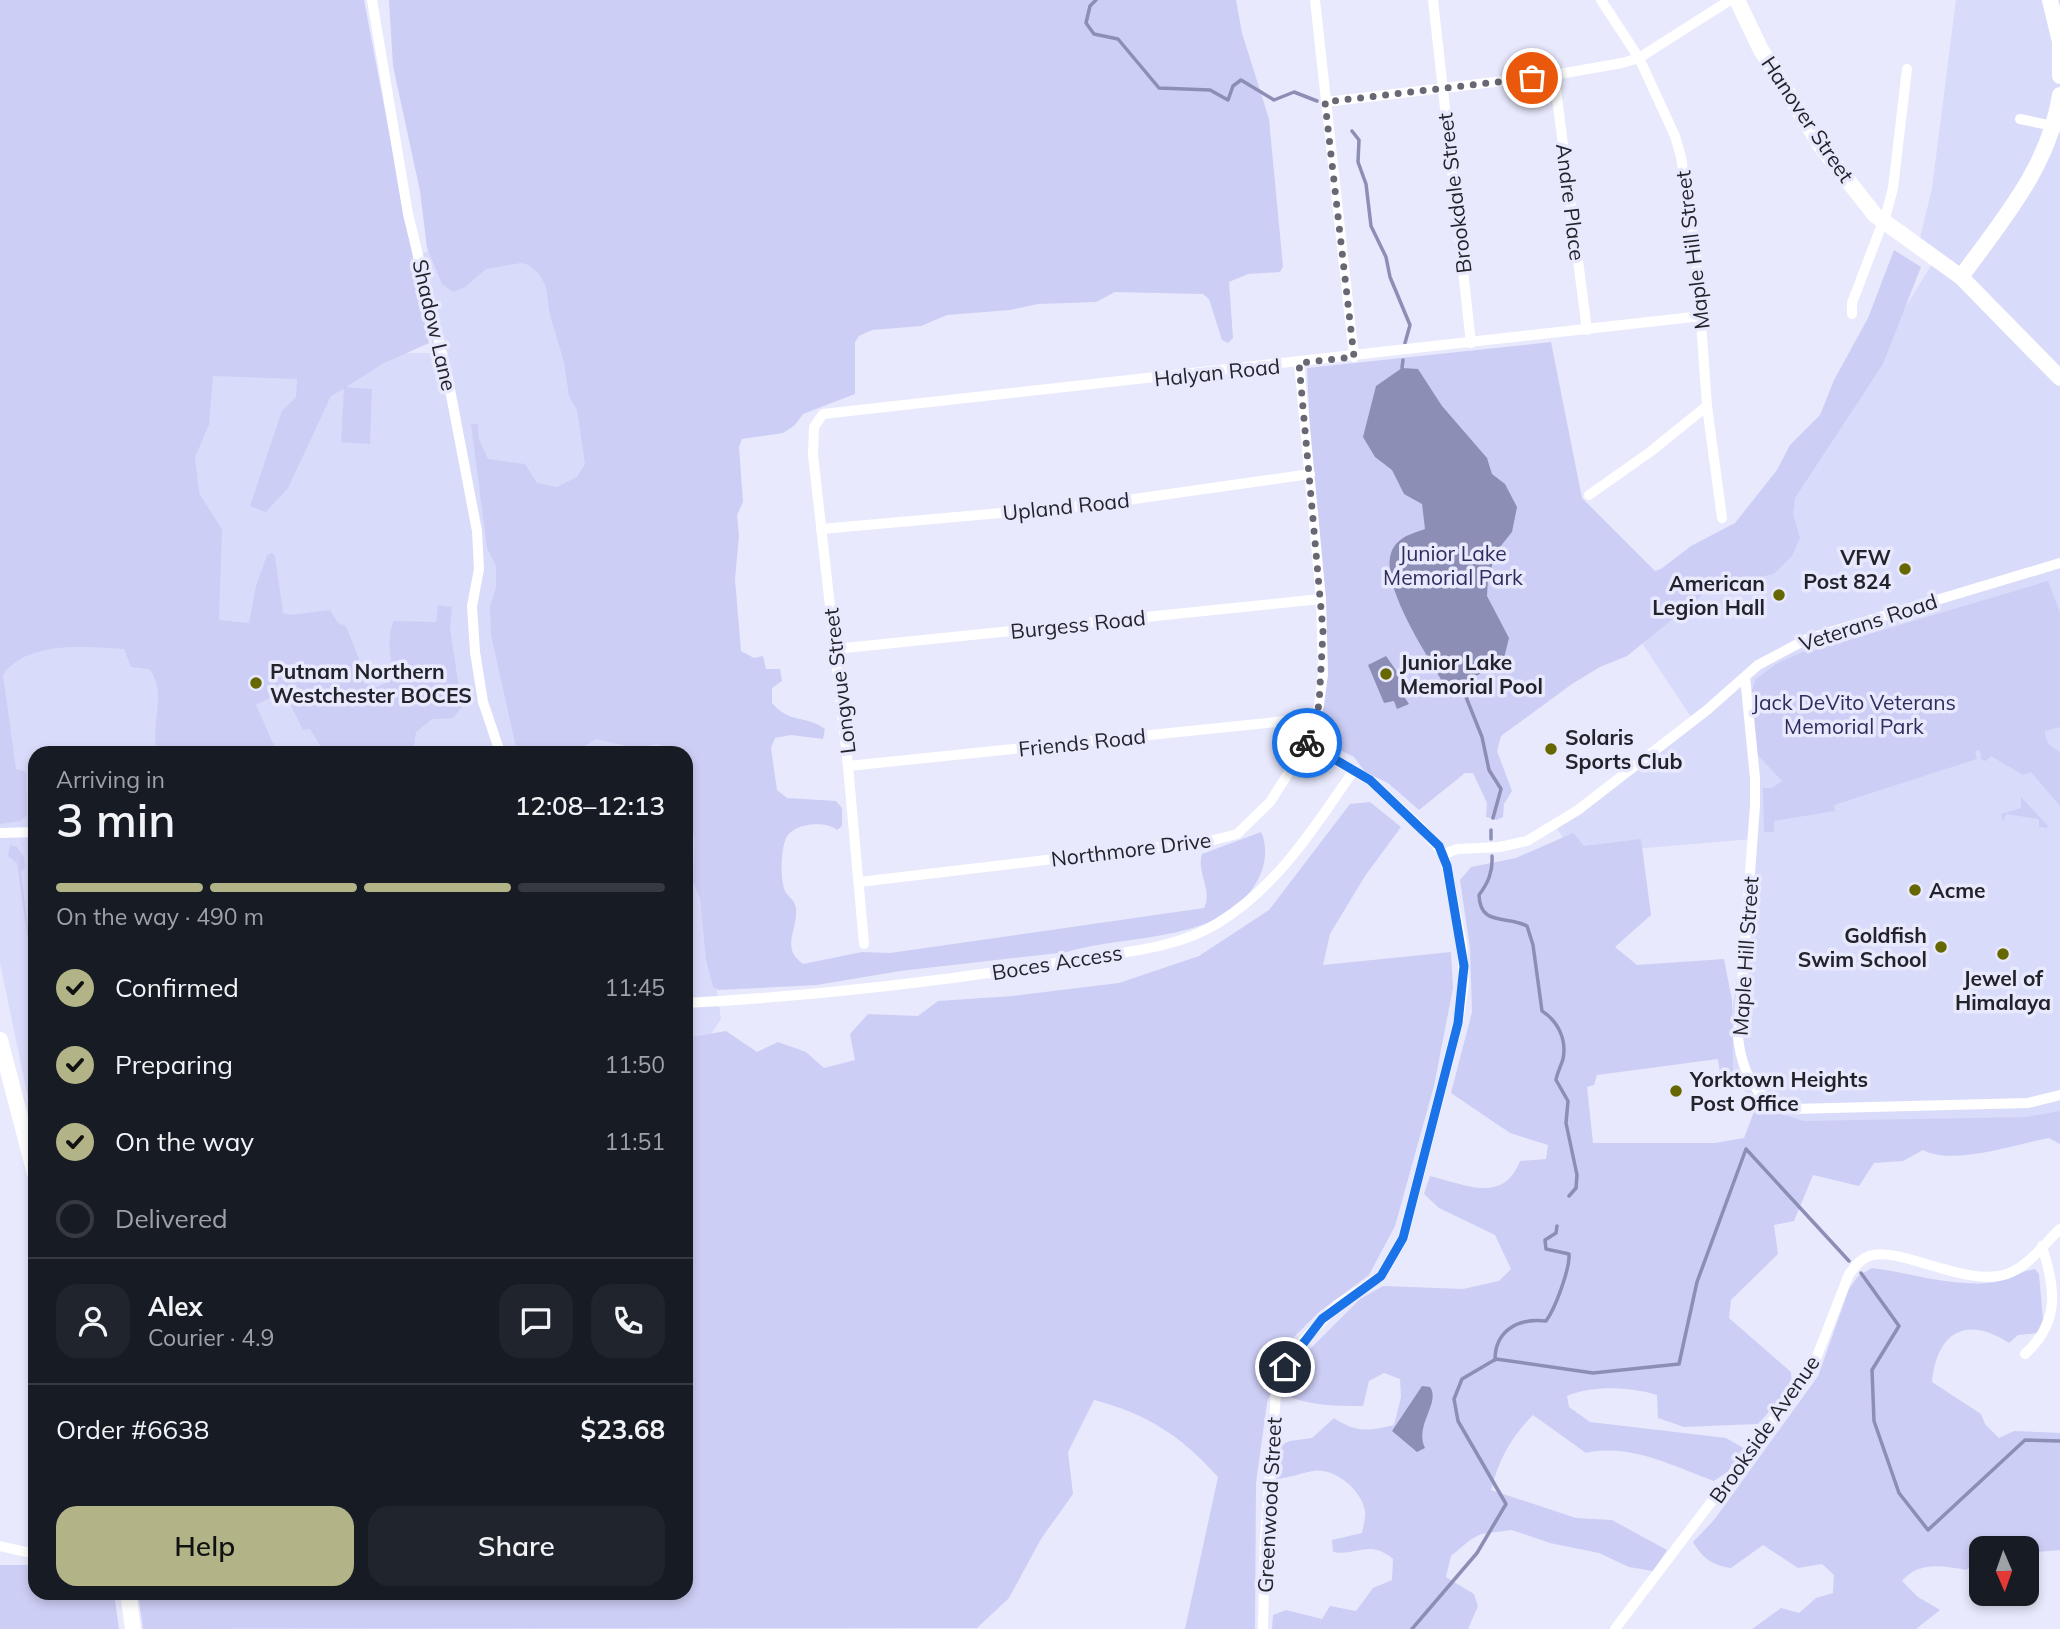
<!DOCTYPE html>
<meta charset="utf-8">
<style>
:root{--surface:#171b24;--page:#20242c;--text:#f1f3f6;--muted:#9ea1a6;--line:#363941;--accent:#b2b488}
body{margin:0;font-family:Mulish,sans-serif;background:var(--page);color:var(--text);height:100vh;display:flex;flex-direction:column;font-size:26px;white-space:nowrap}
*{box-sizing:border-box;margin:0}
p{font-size:23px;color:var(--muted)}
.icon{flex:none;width:38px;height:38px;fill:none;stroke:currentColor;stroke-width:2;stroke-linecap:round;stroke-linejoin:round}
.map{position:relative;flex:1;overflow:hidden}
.sheet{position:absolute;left:28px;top:746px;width:665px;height:854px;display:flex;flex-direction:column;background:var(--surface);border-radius:21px;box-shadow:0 4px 10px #0003}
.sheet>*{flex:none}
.needle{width:46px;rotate:178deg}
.controls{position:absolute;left:1969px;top:1536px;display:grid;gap:14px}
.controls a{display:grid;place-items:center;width:70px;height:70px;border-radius:14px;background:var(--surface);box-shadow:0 4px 10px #0003;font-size:35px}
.pin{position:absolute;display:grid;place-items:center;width:60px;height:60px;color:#fff;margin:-30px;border:4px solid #fff;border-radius:50%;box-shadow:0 2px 7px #0007}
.courier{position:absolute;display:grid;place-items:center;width:70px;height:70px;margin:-35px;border:5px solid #1a73e8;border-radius:50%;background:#fff;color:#222;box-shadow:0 2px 9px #0007}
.head em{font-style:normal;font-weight:600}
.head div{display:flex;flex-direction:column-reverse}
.head{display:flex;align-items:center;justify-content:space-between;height:119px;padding:0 28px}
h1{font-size:46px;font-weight:600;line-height:52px}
.bar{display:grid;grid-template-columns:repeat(4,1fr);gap:10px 7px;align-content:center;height:84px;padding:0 28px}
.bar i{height:9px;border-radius:5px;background:var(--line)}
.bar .on{background:var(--accent)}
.bar p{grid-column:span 4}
.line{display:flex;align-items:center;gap:18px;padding:0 28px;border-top:2px solid var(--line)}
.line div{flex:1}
.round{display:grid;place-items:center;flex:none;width:74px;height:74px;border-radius:21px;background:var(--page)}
ol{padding:0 28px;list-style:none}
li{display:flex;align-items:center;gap:21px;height:77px}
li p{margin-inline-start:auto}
li .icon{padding:7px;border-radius:50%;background:var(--accent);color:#111;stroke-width:4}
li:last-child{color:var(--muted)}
li i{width:38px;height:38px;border:4px solid var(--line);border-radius:50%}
.action{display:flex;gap:14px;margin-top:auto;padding:14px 28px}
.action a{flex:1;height:80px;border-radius:21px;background:var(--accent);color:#111;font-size:28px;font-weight:600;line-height:80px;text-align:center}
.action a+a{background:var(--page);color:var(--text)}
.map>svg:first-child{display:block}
.built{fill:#d9dbfa}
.green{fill:#cdcef5}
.water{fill:#8d8eb5}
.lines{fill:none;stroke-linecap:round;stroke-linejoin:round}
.stream{stroke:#8d8eb5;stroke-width:3.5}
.street{stroke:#fff;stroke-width:10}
.secondary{stroke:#fff;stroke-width:16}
.done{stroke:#686875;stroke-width:7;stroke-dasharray:0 12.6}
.route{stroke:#1a73e8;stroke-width:9}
.poi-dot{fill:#666701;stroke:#e8e9fd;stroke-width:2.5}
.labels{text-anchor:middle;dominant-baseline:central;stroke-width:7;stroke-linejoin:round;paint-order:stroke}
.street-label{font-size:21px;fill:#23232c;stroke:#e8e9fd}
.park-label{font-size:21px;fill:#302c5e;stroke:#e8e9fd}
.poi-label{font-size:21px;font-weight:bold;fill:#23232c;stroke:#e8e9fd;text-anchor:start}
</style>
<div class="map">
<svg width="2060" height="1629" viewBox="0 0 2060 1629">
<rect width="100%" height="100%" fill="#e8e9fd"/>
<!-- built -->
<g class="built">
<path d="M1956,0H2060V1116L1790,1126L1761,1111L1730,1073L1728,1035L1744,934L1753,839L1574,854L1554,824L1693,720L1624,616L1731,550L1881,347L1935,259L1918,247L1932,188Z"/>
<path d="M552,228L680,723L684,752H35V1132L0,963V642L175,354L434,353L416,254Z"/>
<path d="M686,767L721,1019L686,1070Z"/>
</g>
<!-- green -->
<g class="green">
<path d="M0,0H364L429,343L384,363L346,387L372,389L370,444L341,442L344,389L331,396L288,488L266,512L250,506L282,411L296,397L297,379L213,376L209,425L195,457L199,493L222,529L219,620L249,623L256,586L267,555L272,553L275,556L283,613L290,615L330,610L338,623L346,626L363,669L364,683L377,687L391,680C394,658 384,641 394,621L436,622L438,605L452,607L450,629L462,707L453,718L432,719L416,732L413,752H324L310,729L303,730L284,691L256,705L277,752H158C148,725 169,693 149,669L131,667L124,649C86,647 27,640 3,675L16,769L26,772L27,815L21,821L0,824Z"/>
<path d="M389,0H1236L1242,33L1269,119L1283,267L1280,272L1248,274L1229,282L1233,338L1228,343L1222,340L1209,299L1203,294L1115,292L1096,302L1038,304L1010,310L947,315L921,326L872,330L859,336L855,342V394L803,414L795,425L783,433L742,439L739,447L743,502L737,515L739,536L735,579L741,651L754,658L763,656L766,669H780L782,681L772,688V703C791,725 805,714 825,729L823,739L791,735L775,738L771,748L777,790L787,798L836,801L842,808V826L837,830C825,820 790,823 785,841C781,853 780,879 785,891C788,897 796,901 796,909C798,930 780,948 803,964L862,952L890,953L1204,908C1213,890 1196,872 1202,854L1261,832C1267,844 1266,861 1261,873C1231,945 1128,933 1067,952L900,971L817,985L719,990L713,987L706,960L700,898L693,881L695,839L686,804V752L657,744L636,748L596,739L574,752H517L491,635L490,607L496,587V566L487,548L471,424H478L479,439L488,459L525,464L537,483L557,487L577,477L585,464L577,410L569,396L564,362L550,315L546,287L539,274L529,265L521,263L486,269L465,287L453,292L442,284L427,248L420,191L393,66Z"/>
<path d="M1894,250L1921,267L1883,364L1795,498L1793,514L1800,538L1792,556L1774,574L1751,579L1734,576L1710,589L1627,656L1600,667L1572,684L1501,736L1497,751L1512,791L1504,804L1503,817L1497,820L1486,817L1487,803L1473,773H1465L1419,810L1388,783L1365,772L1354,757L1324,742L1307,368L1551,342L1582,498L1655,571L1661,569L1691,546L1735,523L1777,470L1790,445L1820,415L1834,380L1868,318Z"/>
<path d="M2048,581L2060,613V727L2045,731C2045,743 2050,746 2060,752V806L2031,772L2023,775L1991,756L1986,761L1981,759L1980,750L1975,751L1977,759L1834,805L1835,811L1774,821V832H1764L1763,788H1772L1782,781L1753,750L1748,702L1756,679L1776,664L1809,649L1812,651Z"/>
<path d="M2021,797L2048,826L2047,828L2039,827V819L2006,814L2003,822L2001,814L2021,808Z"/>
<path d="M1370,802L1401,827L1365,876L1330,934L1323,965L1451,952L1453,988L1434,1086L1395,1226L1369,1275L1319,1312L1287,1344L1267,1403L1256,1483L1255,1629H1185L1218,1477C1181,1436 1148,1414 1094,1400L1068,1452L1073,1494L1041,1539L1009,1598L977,1628L143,1629L138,1593L686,1592V1038L726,1031L757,1052L778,1042L806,1052L824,1068L855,1060L850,1034L868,1014L918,1016L938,1001L1012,996L1119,983L1199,956L1269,910L1350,804Z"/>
<path d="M1573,833L1584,846L1641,839L1651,915L1615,947L1637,965L1724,959L1732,1000L1733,1071L1720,1073L1718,1059L1597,1075L1594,1085L1587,1087L1593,1143H1715L1744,1138L1755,1109L1768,1110L1804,1121L2026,1117L2060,1111V1144L2049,1138C2016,1144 1953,1166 1923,1150L1903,1161L1874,1163L1859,1186L1813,1175L1794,1221L1774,1225L1778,1254L1731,1300L1729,1318L1791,1372L1792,1386L1758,1424L1684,1427L1658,1418L1657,1395C1629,1387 1594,1385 1567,1396L1569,1407L1590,1422L1726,1438L1747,1450L1733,1468L1714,1481C1672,1466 1630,1443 1586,1453L1533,1415C1511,1437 1499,1459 1491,1490L1576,1518L1612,1520L1667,1550L1653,1571L1629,1567L1599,1553L1550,1543L1512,1530L1481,1534L1470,1540L1451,1556L1446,1577L1474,1594L1478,1606L1468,1629H1272L1273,1615L1286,1610L1322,1619L1330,1606L1356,1611L1373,1588L1392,1580L1393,1559C1369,1539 1358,1556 1333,1552L1332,1540L1362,1533C1363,1526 1366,1518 1365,1511C1362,1491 1335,1467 1313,1471C1300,1473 1290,1478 1276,1479L1279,1446L1290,1441L1312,1438L1334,1418C1356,1433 1369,1431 1394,1425L1401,1397L1400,1379L1384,1373L1369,1381L1363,1406C1335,1406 1312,1406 1287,1396L1290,1377L1310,1349L1360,1299L1383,1286L1463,1289L1499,1281L1511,1269L1495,1235L1439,1208L1424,1194L1430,1176C1464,1184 1503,1205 1520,1161L1546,1159L1548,1145L1510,1133L1451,1093L1472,1012L1470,948L1460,880L1471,867L1516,858Z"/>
<path d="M10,845L17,847L24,857L25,868L21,872L35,988L17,863L8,856Z"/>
<path d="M1872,1268C1911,1273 1948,1286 1988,1283C2005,1282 2018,1272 2035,1269L2039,1274L2043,1319L2038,1333L2018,1335L2009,1343C1966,1315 1937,1332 1932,1382L1981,1414L1985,1424L1999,1438L2014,1431L2060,1433V1550L2027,1553L2026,1549H1981V1559L1966,1570C1943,1566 1919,1561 1902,1581L1918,1597L1940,1610L1916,1629H1752L1781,1608L1799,1613L1816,1598L1833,1593L1834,1575L1822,1564L1798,1568L1763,1545L1731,1568C1713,1566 1702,1558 1693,1542L1714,1520L1818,1376L1849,1289L1858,1276Z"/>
<path d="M35,1565V1592L114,1593L119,1629H0V1565Z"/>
</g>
<!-- water -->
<g class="water">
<path d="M1402,368L1418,369L1442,406L1487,458L1492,474L1505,484L1517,507L1512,532L1496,552L1488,579L1487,596L1509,638L1504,658L1478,675L1446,688C1430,658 1370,574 1396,544C1404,535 1414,533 1425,529L1422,504L1404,494L1392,470L1375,457L1363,437L1376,386Z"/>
<path d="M1386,656L1410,690L1403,695L1409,704L1397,709L1394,701L1384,703L1368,665Z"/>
<path d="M1422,1386L1430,1387C1441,1403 1414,1425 1425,1448L1417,1452L1392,1431Z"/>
</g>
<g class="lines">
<!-- stream -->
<g class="stream">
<path d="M1096,0L1090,6L1086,23L1094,34L1118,39L1159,88L1210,90L1228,100L1233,86L1241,80L1274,100L1294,92L1317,101"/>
<path d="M1352,131L1359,140L1358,162L1366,184L1371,226L1386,257L1390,277L1410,325L1405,343"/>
<path d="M1402,368L1403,360"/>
<path d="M1460,682L1482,737L1489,770L1501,789L1493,818"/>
<path d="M1491,839V830"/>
<path d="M1492,856C1493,872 1488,883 1479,895C1480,927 1507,915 1527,926L1533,945L1542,1011C1558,1021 1567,1040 1563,1059C1561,1066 1557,1073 1556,1080L1568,1101L1566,1123L1577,1175L1576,1188L1569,1196"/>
<path d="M1861,1273L1899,1326L1872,1370L1874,1421L1899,1493L1928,1530L2025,1440L2060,1441"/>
<path d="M1495,1360C1495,1329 1520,1318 1546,1321C1555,1309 1570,1269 1569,1254L1546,1249L1545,1240L1556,1233L1557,1226"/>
<path d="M1412,1629L1477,1553L1506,1504L1458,1421L1454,1399L1462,1379L1496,1359L1593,1373L1679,1364L1697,1282L1746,1149L1849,1261"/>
</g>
<!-- street -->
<g class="street">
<path d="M372,0L408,214L447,374L477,531L479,569L472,606L475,652L483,702L500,752"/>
<path d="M1315,0L1354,357"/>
<path d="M1433,0L1471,343"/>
<path d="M1601,0L1639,58L1675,136L1681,157L1696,253L1707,406L1722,518"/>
<path d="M1554,75L1587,330"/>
<path d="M1326,102L1554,75L1622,63L1639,58L1730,0"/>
<path d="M2020,119L2058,127"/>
<path d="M1852,314V303L1887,211L1893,188L1907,69"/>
<path d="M1589,495L1650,452L1707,406"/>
<path d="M821,529L1092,505L1310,474"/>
<path d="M835,649L1321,599"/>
<path d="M1745,677L1755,778V805L1738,1038C1742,1071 1755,1104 1793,1109L2028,1103L2060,1095"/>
<path d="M848,766L1315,718"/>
<path d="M0,833L35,832"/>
<path d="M1444,854L1457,849L1500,847L1527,841L1578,810L1707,710L1758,665L1807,639L2060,563"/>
<path d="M859,882L1214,840L1237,834L1270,802L1307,744L1319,705L1323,674L1321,599L1299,363"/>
<path d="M864,944L848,766L813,455L814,427L823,414L1702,316"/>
<path d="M686,1003C817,996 946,981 1075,960C1122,952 1177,949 1218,923C1278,886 1314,828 1354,770"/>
<path d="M2025,1354C2060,1322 2056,1290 2042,1246"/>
<path d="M0,1546L35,1554"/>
<path d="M1263,1629L1265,1537L1276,1394L1285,1367L1300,1344L1337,1305L1381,1276L1403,1238L1458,1023L1464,984L1462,945L1444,854L1421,828L1370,780L1307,744"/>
<path d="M1615,1629L1812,1369L1849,1274C1855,1267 1860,1259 1869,1256C1898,1245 1966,1288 2007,1274C2028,1267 2044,1244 2060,1229"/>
</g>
<!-- secondary -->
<g class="secondary">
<path d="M1737,0L1761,50L1823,149L1875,215L1961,277L2060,378"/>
<path d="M2050,0L2060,42V76"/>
<path d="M1961,277C2002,220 2049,167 2060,95"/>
<path d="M0,1040L35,1174"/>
<path d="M128,1592L133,1629"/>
</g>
</g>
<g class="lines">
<!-- done -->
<path class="done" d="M1307,743L1319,705L1323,631L1299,363L1354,357L1325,102L1532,78"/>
<!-- route -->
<path class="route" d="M1285,1367L1322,1319L1381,1276L1403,1238L1458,1023L1464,966L1447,866L1439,846L1370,780L1307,743"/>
</g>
<!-- markers -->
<g class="poi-dot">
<circle cx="1905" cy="569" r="7"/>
<circle cx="1779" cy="595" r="7"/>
<circle cx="1386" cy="674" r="7"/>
<circle cx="256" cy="683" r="7"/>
<circle cx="1551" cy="749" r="7"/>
<circle cx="1915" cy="890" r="7"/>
<circle cx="1941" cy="947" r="7"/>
<circle cx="2003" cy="954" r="7"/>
<circle cx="1676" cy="1091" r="7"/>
</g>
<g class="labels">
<!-- street labels -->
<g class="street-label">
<text transform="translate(1808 119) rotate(56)">Hanover Street</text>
<text transform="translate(1454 193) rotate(-97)">Brookdale Street</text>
<text transform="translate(1571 202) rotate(83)">Andre Place</text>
<text transform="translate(1692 250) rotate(-97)">Maple Hill Street</text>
<text transform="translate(435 325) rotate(77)">Shadow Lane</text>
<text transform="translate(1217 372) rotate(-6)">Halyan Road</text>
<text transform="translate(1066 506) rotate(-6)">Upland Road</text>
<text transform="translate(1868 622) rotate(-18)">Veterans Road</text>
<text transform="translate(1078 624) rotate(-6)">Burgess Road</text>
<text transform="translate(839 681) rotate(-97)">Longvue Street</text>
<text transform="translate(1082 742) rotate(-6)">Friends Road</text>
<text transform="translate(1131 849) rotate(-7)">Northmore Drive</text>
<text transform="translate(1745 956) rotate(-86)">Maple Hill Street</text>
<text transform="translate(1057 962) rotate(-9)">Boces Access</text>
<text transform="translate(1764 1429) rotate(-55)">Brookside Avenue</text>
<text transform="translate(1269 1505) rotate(-87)">Greenwood Street</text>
</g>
<!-- park labels -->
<g class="park-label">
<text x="1453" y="553">Junior Lake<tspan x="1453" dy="24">Memorial Park</tspan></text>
<text x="1854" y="702">Jack DeVito Veterans<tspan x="1854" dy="24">Memorial Park</tspan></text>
</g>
<!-- poi labels -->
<g class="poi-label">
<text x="1891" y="557" text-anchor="end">VFW<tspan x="1891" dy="24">Post 824</tspan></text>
<text x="1765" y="583" text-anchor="end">American<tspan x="1765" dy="24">Legion Hall</tspan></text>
<text x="1400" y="662">Junior Lake<tspan x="1400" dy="24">Memorial Pool</tspan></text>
<text x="270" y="671">Putnam Northern<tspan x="270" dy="24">Westchester BOCES</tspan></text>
<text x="1565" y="737">Solaris<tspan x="1565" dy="24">Sports Club</tspan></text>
<text x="1929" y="890">Acme</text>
<text x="1927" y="935" text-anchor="end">Goldfish<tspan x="1927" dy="24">Swim School</tspan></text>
<text x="2003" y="978" text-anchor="middle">Jewel of<tspan x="2003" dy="24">Himalaya</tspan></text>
<text x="1690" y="1079">Yorktown Heights<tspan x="1690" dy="24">Post Office</tspan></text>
</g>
</g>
</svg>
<div class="controls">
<a><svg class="needle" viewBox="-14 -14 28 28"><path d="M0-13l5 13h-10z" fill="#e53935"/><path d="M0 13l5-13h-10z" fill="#9ea1a6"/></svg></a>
</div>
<div class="pin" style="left:1532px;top:78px;background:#ea580c"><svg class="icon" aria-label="bag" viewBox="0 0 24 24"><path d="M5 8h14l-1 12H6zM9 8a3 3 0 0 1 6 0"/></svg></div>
<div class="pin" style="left:1285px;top:1367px;background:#1f2937"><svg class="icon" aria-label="home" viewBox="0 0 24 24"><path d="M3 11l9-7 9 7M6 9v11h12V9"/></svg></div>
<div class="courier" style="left:1307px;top:743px"><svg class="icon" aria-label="bike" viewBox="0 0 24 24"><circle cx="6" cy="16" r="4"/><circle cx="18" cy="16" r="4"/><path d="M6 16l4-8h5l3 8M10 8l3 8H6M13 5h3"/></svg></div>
<section class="sheet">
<div class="head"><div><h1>3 min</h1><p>Arriving in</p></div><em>12:08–12:13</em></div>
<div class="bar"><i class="on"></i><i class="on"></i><i class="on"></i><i></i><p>On the way · 490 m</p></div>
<ol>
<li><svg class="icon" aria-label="check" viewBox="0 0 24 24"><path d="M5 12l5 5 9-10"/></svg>Confirmed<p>11:45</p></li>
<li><svg class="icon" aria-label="check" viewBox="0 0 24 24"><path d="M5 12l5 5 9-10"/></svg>Preparing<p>11:50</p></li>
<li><svg class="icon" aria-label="check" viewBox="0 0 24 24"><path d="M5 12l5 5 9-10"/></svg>On the way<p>11:51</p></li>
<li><i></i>Delivered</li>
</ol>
<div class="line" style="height:126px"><a class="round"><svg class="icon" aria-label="person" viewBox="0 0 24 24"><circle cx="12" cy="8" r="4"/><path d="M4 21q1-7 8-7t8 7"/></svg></a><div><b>Alex</b><p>Courier · 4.9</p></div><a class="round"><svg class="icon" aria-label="chat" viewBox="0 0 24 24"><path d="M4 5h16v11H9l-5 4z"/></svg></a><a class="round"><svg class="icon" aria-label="phone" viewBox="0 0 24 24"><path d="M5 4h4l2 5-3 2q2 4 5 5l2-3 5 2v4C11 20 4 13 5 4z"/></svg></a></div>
<div class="line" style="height:91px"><div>Order #6638</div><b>$23.68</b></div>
<div class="action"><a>Help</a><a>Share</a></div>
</section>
</div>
